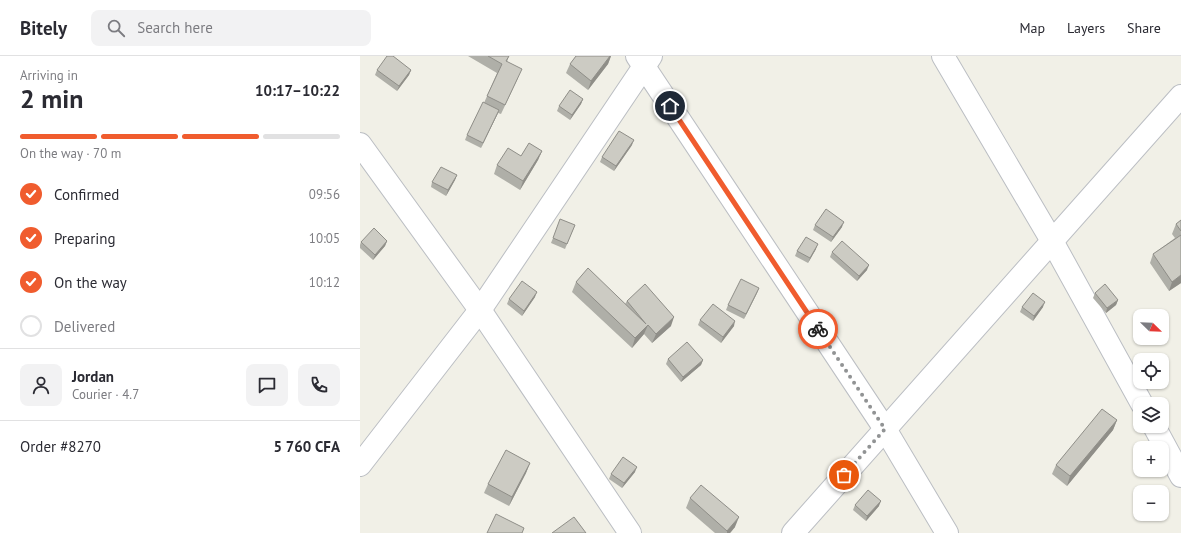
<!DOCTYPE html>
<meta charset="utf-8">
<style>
:root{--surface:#fff;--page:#f2f2f3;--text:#2b2b33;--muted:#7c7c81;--line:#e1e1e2;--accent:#f05c2e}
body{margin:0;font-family:"PT Sans",sans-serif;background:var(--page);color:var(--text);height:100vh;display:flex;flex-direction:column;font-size:15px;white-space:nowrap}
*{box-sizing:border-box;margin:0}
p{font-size:13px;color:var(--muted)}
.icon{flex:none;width:22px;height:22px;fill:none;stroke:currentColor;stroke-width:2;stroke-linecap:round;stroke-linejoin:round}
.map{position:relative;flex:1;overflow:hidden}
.drawer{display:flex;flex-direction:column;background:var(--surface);width:360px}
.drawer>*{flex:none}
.needle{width:26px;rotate:113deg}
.controls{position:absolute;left:773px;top:253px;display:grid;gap:8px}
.controls a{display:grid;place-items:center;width:36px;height:36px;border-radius:8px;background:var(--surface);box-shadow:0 1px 3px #0004;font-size:20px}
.pin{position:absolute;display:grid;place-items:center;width:34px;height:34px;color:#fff;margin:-17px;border:2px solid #fff;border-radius:50%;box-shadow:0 1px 4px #0007}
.courier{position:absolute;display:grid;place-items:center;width:40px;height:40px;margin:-20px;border:3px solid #f05c2e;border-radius:50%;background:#fff;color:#222;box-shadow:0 1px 5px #0007}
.overview em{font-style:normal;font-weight:800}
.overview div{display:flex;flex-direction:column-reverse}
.overview{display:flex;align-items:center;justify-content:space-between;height:68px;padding:0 20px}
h1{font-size:26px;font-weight:800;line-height:30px}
.bar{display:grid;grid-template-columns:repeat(4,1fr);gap:6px 4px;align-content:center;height:48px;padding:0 20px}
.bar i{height:5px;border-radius:3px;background:var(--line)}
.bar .current{background:var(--accent)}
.bar p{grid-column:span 4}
.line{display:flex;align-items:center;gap:10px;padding:0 20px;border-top:1px solid var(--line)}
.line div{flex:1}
.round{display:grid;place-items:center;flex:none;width:42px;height:42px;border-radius:8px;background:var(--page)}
ol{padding:0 20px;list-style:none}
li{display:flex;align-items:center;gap:12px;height:44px}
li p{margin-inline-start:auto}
li .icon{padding:4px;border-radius:50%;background:var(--accent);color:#fff;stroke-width:4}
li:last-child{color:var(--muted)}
li i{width:22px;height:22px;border:2px solid var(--line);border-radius:50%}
header{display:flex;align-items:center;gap:24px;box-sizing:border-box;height:56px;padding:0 20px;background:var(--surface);border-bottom:1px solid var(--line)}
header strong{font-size:19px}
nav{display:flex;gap:22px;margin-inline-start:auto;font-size:14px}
.search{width:280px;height:36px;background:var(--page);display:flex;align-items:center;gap:10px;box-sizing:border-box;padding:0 14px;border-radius:8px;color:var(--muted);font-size:15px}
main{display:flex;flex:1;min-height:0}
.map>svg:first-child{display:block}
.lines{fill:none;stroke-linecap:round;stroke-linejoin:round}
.minor-casing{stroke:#bbbec3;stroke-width:24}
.minor{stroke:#fff;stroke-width:22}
.wall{fill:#afafa8}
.shaded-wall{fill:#8f8e88}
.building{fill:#cccbc3;stroke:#8f8e88}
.done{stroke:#919394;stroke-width:4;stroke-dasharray:0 7.2}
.route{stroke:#f05c2e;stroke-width:5}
</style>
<header>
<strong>Bitely</strong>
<div class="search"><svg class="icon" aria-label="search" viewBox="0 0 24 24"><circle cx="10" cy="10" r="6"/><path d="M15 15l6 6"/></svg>Search here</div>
<nav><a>Map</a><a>Layers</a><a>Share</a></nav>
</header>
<main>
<section class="drawer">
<div class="overview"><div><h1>2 min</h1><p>Arriving in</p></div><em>10:17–10:22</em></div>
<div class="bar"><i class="current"></i><i class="current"></i><i class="current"></i><i></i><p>On the way · 70 m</p></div>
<ol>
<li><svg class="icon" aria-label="check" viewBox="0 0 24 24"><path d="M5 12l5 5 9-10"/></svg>Confirmed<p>09:56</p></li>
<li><svg class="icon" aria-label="check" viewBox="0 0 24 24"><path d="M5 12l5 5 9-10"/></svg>Preparing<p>10:05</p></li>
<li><svg class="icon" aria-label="check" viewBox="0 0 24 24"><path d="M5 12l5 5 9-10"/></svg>On the way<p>10:12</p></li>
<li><i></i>Delivered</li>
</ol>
<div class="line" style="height:72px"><a class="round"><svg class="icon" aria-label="person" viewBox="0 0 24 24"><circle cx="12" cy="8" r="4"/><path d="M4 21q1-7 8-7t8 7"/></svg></a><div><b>Jordan</b><p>Courier · 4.7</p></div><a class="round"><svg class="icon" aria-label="chat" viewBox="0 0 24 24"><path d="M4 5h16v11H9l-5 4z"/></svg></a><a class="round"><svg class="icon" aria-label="phone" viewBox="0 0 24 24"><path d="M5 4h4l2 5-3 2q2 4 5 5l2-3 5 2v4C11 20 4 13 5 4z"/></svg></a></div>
<div class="line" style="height:52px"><div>Order #8270</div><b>5 760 CFA</b></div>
</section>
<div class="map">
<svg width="821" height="477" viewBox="0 0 821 477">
<rect width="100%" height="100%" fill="#f1f0e7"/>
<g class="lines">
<defs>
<g id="minor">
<path d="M277,0L525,373L587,477"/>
<path d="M583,0L692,185L782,348"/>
<path d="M0,88L120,254L270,477"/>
<path d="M794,370L821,420"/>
<path d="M0,409L120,254L291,0"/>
<path d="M433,477L821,40"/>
</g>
</defs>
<!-- minor casing -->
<use href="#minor" class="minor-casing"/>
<!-- minor -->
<use href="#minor" class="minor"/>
</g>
<!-- wall -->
<g class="wall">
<path d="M108,0H149L147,6L158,22L141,58L138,57L121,92L105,84L107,79L124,47L137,17Z"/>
<path d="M216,0H251L248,8L228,34L206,17L210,8Z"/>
<path d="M17,14H51L49,19L37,35L15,19Z"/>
<path d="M223,43L221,48L210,64L197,55L199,50Z"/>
<path d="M272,89L254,115L240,106L242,101Z"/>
<path d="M182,95L178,104L160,134L134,118L137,109L161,100Z"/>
<path d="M97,119L95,124L86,140L71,131L72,126Z"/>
<path d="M821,164V227L809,235L790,207L793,198L815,182L812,178L816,168Z"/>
<path d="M215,169L205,193L191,187L193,182Z"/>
<path d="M455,169L482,171L471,186L453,174Z"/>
<path d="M27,185L25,190L13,204L0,192V189L1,186Z"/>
<path d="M456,193L448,207L435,200L437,195Z"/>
<path d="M472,196L507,214L497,225L470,201Z"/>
<path d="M216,226L265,248L267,245L311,270L292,287L284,278L272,292L212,236Z"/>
<path d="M399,232L397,237L384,263L366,254L368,249Z"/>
<path d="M735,237L758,244L756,249L746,257L733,242Z"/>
<path d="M175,241L162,260L147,248L149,243Z"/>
<path d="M662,251H683L673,265L660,256Z"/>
<path d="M340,264L374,270L361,287L338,269Z"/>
<path d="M308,303L343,304L341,309L321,326L306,308Z"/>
<path d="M757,364L753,374L707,430L692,418L696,409Z"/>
<path d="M170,407L166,417L149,450L124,437L128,428Z"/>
<path d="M275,416L262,432L249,423L251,418Z"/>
<path d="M330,442L375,471L370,477H355L326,452Z"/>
<path d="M495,449L519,450L506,465L493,454Z"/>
</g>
<!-- shaded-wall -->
<g class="shaded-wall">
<path d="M250,0H251L248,8L228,34L231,25Z"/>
<path d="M51,14L49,19L37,35L39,30Z"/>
<path d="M223,43L221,48L210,64L212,59Z"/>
<path d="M139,54L137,59L121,92L123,87Z"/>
<path d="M274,84L272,89L254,115L256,110Z"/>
<path d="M182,95L178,104L160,134L163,125Z"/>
<path d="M97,119L95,124L86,140L88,134Z"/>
<path d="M484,166L482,171L471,186L473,181Z"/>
<path d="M27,185L25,190L13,204L15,199Z"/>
<path d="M458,188L456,193L448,207L450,202Z"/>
<path d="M509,209L507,214L497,225L499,220Z"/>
<path d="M821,219V227L809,235L812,226Z"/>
<path d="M399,232L397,237L384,263L386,258Z"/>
<path d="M177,236L175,241L162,260L164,255Z"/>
<path d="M758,244L756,249L746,257L747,252Z"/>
<path d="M685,246L683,251L673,265L674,260Z"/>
<path d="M314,261L311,270L292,287L296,278Z"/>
<path d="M375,265L374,270L361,287L363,281Z"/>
<path d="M288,269L284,278L272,292L275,282Z"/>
<path d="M343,304L341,309L321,326L323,321Z"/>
<path d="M757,364L753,374L707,430L710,420Z"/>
<path d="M170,407L166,417L149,450L152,441Z"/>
<path d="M277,411L275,416L262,432L264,427Z"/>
<path d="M521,445L519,450L506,465L507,460Z"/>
<path d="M379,461L375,471L370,477H367V475Z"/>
</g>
<!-- building -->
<g class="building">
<path d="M27,0H33L51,14L39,30L17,14Z"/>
<path d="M128,0H149L146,5L162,13L145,49L127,40L142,8Z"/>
<path d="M216,0H250L231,25L210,8Z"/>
<path d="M210,34L223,43L212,59L199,50Z"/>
<path d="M123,46L139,54L123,87L107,79Z"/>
<path d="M259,75L274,84L256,110L242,101Z"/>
<path d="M169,87L182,95L163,125L137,109L148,92L161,100Z"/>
<path d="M81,111L97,119L88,134L72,126Z"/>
<path d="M466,153L484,166L473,181L455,169Z"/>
<path d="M200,163L215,169L207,188L193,182Z"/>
<path d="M821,164V175L816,168Z"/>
<path d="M14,172L27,185L15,199L1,186Z"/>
<path d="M821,179V219L812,226L793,198Z"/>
<path d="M446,181L458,188L450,202L437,195Z"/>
<path d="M482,185L509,209L499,220L472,196Z"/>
<path d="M228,212L286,268L267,245L285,228L314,261L296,278L288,269L275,282L216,226Z"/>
<path d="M381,223L399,232L386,258L368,249Z"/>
<path d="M162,225L177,236L164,255L149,243Z"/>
<path d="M745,228L758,244L747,252L735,237Z"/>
<path d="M673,237L685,246L674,260L662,251Z"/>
<path d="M353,248L375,265L363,281L340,264Z"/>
<path d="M327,286L343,304L323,321L308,303Z"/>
<path d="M742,353L757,364L710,420L696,409Z"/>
<path d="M146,394L170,407L152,441L128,428Z"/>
<path d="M263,401L277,411L264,427L251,418Z"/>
<path d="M341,429L379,461L367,475L330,442Z"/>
<path d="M508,434L521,445L507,460L495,449Z"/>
<path d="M136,458L164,472L162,477H127Z"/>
<path d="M214,461L226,477H192Z"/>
</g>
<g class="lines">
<!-- done -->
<path class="done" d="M458,273L525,373L484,419"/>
<!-- route -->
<path class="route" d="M310,50L458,273"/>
</g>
</svg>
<div class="controls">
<a><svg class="needle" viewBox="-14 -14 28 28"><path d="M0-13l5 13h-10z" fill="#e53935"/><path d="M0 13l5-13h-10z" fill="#7c7c81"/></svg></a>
<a><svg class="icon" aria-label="locate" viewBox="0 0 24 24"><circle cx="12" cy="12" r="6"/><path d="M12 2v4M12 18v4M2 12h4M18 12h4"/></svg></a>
<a><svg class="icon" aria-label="layers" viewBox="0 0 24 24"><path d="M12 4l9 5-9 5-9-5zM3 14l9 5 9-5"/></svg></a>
<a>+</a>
<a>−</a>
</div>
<div class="pin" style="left:484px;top:419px;background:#ea580c"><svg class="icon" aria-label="bag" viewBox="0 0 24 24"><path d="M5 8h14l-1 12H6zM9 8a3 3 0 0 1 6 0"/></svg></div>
<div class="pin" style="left:310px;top:50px;background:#1f2937"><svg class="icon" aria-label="home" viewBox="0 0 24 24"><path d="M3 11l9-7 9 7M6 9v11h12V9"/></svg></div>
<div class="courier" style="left:458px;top:273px"><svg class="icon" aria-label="bike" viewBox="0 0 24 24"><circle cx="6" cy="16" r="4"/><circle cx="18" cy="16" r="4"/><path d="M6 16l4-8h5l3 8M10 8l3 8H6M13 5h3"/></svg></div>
</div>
</main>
